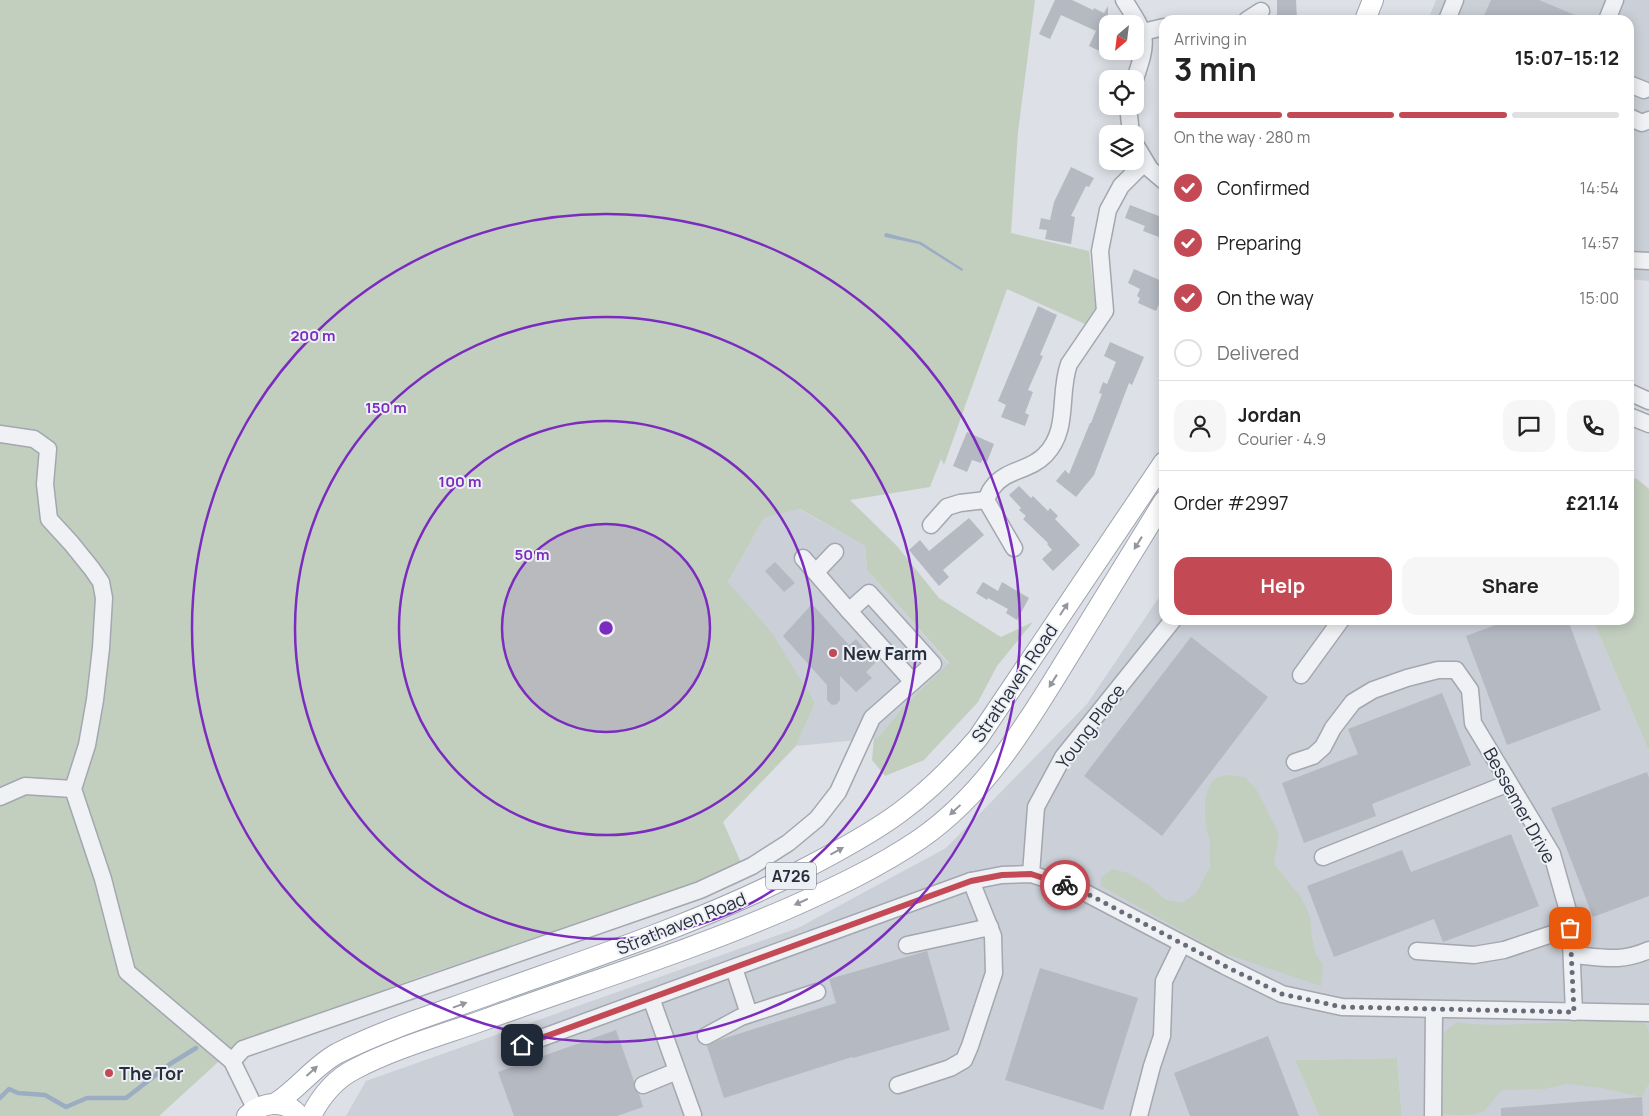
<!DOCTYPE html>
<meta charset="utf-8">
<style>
:root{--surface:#fff;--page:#f6f6f6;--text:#222;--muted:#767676;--line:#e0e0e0;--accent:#c34a54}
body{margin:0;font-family:Manrope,sans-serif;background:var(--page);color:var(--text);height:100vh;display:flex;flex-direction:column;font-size:19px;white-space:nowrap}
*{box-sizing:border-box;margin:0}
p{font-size:16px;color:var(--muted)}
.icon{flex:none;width:28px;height:28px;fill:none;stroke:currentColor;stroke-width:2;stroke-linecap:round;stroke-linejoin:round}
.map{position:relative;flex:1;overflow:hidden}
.side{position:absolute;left:1159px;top:15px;width:475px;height:610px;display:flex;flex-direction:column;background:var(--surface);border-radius:15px;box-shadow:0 2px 12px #0003}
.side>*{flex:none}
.needle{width:32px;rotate:208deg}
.controls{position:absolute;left:1099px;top:15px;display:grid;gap:10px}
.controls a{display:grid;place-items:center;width:45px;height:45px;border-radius:10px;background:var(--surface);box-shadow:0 2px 12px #0003;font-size:25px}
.pin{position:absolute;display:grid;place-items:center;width:42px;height:42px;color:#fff;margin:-21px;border-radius:10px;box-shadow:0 2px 8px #0006}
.courier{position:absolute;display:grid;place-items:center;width:50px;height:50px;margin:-25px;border:4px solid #c34a54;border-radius:50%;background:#fff;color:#222;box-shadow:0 1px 6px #0007}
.headline em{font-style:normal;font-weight:700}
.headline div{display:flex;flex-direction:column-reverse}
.headline{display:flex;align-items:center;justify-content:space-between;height:85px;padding:0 15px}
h1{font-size:32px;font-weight:700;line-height:38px}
.bar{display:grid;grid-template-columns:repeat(4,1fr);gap:8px 5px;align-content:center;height:60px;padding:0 15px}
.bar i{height:6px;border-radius:4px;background:var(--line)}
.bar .on{background:var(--accent)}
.bar p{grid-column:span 4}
.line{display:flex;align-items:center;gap:12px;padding:0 15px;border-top:1px solid var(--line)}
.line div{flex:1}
.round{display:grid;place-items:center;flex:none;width:52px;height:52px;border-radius:15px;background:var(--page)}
ol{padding:0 15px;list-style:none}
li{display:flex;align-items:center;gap:15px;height:55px}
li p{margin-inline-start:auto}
li .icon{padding:5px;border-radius:50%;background:var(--accent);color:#fff;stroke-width:4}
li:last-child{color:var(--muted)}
li i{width:28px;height:28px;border:2px solid var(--line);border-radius:50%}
.cta{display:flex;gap:10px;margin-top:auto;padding:10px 15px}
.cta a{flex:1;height:58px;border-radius:15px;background:var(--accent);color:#fff;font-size:20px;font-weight:700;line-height:58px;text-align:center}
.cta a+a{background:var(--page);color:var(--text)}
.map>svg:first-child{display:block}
.built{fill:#cbcfd7}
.green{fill:#c2cfbf}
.water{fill:#9bacc3}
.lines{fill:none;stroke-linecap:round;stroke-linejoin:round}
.stream{stroke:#9bacc3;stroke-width:4.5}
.building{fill:#b5b9c2}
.minor-casing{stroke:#a3a7af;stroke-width:19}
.major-casing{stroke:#9ea4b0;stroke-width:22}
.minor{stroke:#eff1f4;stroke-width:16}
.major{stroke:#fff;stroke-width:20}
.oneway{fill:#94969d}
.done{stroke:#676c77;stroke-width:5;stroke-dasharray:0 9}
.route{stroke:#c34a54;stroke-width:6}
.ring{fill:none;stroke:#7b2cbf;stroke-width:2.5}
.poi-dot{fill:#c34a54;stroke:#eceff4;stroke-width:2}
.labels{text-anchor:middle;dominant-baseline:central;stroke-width:4;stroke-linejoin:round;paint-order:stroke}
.shield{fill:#eceff4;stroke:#636872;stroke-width:1}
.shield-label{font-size:16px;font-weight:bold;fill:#282e3b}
.poi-label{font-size:18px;font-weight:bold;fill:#282e3b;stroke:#eceff4;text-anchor:start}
.street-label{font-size:18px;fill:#282e3b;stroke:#eceff4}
.centre{fill:#7b2cbf;stroke:#eceff4;stroke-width:2.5}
.ring-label{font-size:15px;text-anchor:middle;font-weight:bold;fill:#7b2cbf;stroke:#eceff4;stroke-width:4;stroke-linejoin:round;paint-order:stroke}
</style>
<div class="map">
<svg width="1649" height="1116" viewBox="0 0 1649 1116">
<rect width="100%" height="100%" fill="#dde0e6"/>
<!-- built -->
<g class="built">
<path d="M1436,0H1649V281L1629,279V20H1428Z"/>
<path d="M799,509L865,546L867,570L949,664L903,707L878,738L796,746L815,703L728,582L764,518Z"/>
<path d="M1164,590V620H1593L1649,751V1116H1402L1397,1058L1295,1060L1319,1116H346L366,1081L798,928L946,848L1087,704Z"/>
</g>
<!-- green -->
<g class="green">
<path d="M0,0H1035L1018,132L1011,233L1089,251L1096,309L1085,324L1007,289L944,465L941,459L930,487L850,500L897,546L939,598L1001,637L1033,622L997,666L978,702L924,760L885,776L872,760L874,738H878L903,707L949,663L867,570L865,546L800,509L764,518L728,582L772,633L815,703L796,746L723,822L743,867L425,975L239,1043L159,1116H0Z"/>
<path d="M1629,477L1637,479L1649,489V751L1593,620H1629Z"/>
<path d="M1227,775L1245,777L1256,789L1279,834L1274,864L1300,896L1310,916L1312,937L1316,955L1323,965L1321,986L1220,952L1101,886V878L1112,869L1128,873L1150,886L1166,900L1182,903L1196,893L1211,865C1208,854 1211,849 1210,841C1210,838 1207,834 1207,830C1204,812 1201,777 1227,775Z"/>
<path d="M1632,1019L1647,1025L1649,1036V1083L1642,1097L1601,1088L1568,1084L1544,1089L1502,1090C1496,1096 1490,1105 1484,1111C1474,1116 1453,1116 1442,1113L1441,1035L1457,1022L1469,1024L1501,1025Z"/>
<path d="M1397,1058L1402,1116H1319L1295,1060Z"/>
</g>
<!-- water -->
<path class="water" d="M886,233L921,242L963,269L962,271L919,244L885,237L884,235Z"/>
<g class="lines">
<!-- stream -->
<path class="stream" d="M0,1098L9,1089L18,1093L45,1095L66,1107L87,1098H126L170,1064L196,1048"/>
</g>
<!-- building -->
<g class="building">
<path d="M1055,0H1072L1093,10L1094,8L1104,13L1108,6V55L1089,46L1096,31L1061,15L1050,39L1039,34Z"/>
<path d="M1277,0H1296L1297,20H1277Z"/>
<path d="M1491,0H1539L1587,20H1482Z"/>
<path d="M1071,167L1094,178L1089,187L1086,186L1071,216L1075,217L1071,244L1045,239L1047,230L1039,229L1041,218L1050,220L1054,202Z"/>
<path d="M1130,205L1164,218V239L1143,231L1145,226L1125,218Z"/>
<path d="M1134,269L1164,282V293L1156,311L1138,303L1140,298L1137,296L1140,289L1128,283Z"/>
<path d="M1038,306L1057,315L1040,355L1043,356L1028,390L1033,392L1025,413L1029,415L1025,426L1001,417L1006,405L998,401Z"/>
<path d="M1110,342L1144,357L1132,385L1129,383L1094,475L1076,497L1056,481L1065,470L1069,474L1090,423H1091L1102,394L1099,393L1103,382L1107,384L1116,362L1104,356Z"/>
<path d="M967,432L994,444L987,462L982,460L981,463L972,460L967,472L953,466Z"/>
<path d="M1019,486L1031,498L1033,496L1048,511L1050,508L1058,516L1055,519L1080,545L1053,571L1042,559L1052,550L1047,544L1048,543L1023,519L1026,516L1019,510L1021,508L1009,495Z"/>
<path d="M969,518L984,535L943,570L949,577L939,586L909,550L920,540L929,551Z"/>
<path d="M775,562L795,583L784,592L765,571Z"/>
<path d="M983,582L998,591L1002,582L1029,598L1017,620L1006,613L1008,609L988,598L987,600L976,593Z"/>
<path d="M812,604L849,645L856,639L876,662L866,672L872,678L856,692L840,676V700L837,704L832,705L827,700V685L783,636Z"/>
<path d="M1509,620H1568L1601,710L1507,745L1466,636Z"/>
<path d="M1191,637L1268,697L1162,836L1084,776Z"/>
<path d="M1442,693L1471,765L1372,804L1376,816L1304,843L1282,783L1358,754L1348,729Z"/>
<path d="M1647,772L1649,778V896L1593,917L1551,808Z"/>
<path d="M1511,834L1539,906L1443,942L1434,919L1334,957L1307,886L1402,850L1411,872Z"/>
<path d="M927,951L950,1030L853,1058L852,1057L724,1098L707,1046L719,1040L836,1003L829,979Z"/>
<path d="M1040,968L1138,998L1103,1110L1005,1080Z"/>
<path d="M616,1030L634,1081V1088L639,1094L643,1107L617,1116H514L498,1072Z"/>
<path d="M1268,1036L1299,1116H1190L1174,1073Z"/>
<path d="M1642,1097L1643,1116H1501V1108Z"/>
</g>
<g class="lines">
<defs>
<g id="minor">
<path d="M1124,0C1147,36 1149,38 1135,79"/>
<path d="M1247,20L1261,11"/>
<path d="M1447,20L1455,0"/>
<path d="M1607,20L1615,0"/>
<path d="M1143,32L1164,27"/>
<path d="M1629,84L1644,90"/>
<path d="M1128,106L1131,134"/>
<path d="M1629,117L1642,123L1649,120"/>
<path d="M1135,144L1150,169L1164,181"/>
<path d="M1629,260L1649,261"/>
<path d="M1629,392L1649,401"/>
<path d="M1629,416L1649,424"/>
<path d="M0,434L34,439L48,449L45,484L49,519L71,543L92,569L101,582L104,598L101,648L95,700L87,745L73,789L103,879L127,972L232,1061L255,1108"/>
<path d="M931,525L947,507L960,503L986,500"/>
<path d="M1014,548L986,500C988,496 990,490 993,487C1006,469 1030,471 1045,455C1070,430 1058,394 1069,364L1105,311L1100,251L1108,210L1121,186L1145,162"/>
<path d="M803,558L849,611"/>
<path d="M816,572L835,552"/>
<path d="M1301,675L1341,620"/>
<path d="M1295,762L1313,756L1323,747L1333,728L1353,702L1373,690L1407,678L1438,670H1456L1470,690L1473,723L1552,854L1570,918L1574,1012"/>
<path d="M0,797L25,786L73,789"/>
<path d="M1323,857L1509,783"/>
<path d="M1031,874L1036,807L1063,757L1173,620"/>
<path d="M907,945L990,927"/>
<path d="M1417,951L1474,955L1504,950L1570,928"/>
<path d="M1572,955C1602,957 1619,963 1649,950"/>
<path d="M734,968L749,1014"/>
<path d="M651,998L693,1115"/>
<path d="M706,1036L741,1017L817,992"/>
<path d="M522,1045L971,881L1002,875L1031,874L1080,890L1225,966L1282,994L1342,1007L1649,1013"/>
<path d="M232,1061L243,1049L700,890L752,866L788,843L817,819L838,792L872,718L933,664L869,593L849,611L913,682"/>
<path d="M643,1085L677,1071"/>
<path d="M898,1085L950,1068L964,1060L970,1046L994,973L993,936L971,881"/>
<path d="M1139,1116L1152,1066L1162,1036L1164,981L1182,944"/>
<path d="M1433,1116L1434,1010"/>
</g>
<g id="major">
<path d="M1365,20L1373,0"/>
<path d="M276,1103C299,1088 314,1066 338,1053C386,1029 438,1013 488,995C594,957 702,922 802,870C835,853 869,835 899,813C929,791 954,766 978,738L1164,462"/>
<path d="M247,1116C262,1102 285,1098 299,1116"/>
<path d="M311,1116C321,1096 335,1079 355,1069C395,1048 442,1035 484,1020C586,983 690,951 789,908C834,888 879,867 920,839C988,792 1029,720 1071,652C1102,602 1133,551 1164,501"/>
</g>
</defs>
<!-- minor casing -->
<use href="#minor" class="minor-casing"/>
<!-- major casing -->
<use href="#major" class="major-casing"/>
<!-- minor -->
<use href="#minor" class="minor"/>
<!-- major -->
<use href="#major" class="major"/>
</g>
<!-- one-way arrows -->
<defs><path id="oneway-solid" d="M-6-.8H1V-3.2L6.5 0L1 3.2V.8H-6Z" transform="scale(1.25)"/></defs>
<g class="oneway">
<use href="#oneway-solid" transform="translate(1138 543) rotate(122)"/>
<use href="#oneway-solid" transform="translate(1064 609) rotate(-57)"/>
<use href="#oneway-solid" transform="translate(1053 681) rotate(122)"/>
<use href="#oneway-solid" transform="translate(955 810) rotate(137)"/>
<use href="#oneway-solid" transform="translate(837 851) rotate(-29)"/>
<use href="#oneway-solid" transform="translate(801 902) rotate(156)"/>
<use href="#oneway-solid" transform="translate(460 1005) rotate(-20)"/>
<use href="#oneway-solid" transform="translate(312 1071) rotate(-42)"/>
</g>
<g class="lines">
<!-- done -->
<path class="done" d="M1065,885L1080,890L1225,966L1282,994L1342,1007L1574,1012L1570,928"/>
<!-- route -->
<path class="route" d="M522,1045L971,881L1002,875L1031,874L1065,885"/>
</g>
<!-- distance rings -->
<circle cx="606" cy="628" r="104" fill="#7b2cbf" fill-opacity=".12"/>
<g class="ring">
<circle cx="606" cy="628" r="104"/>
<circle cx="606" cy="628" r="207"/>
<circle cx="606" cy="628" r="311"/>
<circle cx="606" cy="628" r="414"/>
</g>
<!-- markers -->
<g class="poi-dot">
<circle cx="833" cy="653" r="5"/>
<circle cx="109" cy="1073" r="5"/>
</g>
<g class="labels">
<!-- shield labels -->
<rect class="shield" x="766" y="862.5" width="50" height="27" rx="4"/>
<g class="shield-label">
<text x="791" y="876">A726</text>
</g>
<!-- poi labels -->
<g class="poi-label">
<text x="843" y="653">New Farm</text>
<text x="119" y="1073">The Tor</text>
</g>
<!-- street labels -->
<g class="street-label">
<text transform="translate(1014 683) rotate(-56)">Strathaven Road</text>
<text transform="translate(1090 726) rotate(-53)">Young Place</text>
<text transform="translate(1520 805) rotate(61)">Bessemer Drive</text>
<text transform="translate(681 923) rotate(-22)">Strathaven Road</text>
</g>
</g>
<circle cx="606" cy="628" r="8" class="centre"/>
<g class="ring-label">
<text x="313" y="341">200 m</text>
<text x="386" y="413">150 m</text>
<text x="460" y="487">100 m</text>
<text x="532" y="560">50 m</text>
</g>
</svg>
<div class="controls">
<a><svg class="needle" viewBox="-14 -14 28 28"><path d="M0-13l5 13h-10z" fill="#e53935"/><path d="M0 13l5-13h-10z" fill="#767676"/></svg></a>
<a><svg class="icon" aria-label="locate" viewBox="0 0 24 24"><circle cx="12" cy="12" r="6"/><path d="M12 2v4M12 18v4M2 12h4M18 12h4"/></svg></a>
<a><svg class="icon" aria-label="layers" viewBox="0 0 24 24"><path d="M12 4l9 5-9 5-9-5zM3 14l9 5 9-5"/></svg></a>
</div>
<div class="pin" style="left:1570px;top:928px;background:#ea580c"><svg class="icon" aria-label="bag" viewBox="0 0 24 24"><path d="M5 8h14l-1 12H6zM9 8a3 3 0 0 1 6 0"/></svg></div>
<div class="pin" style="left:522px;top:1045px;background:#1f2937"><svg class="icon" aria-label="home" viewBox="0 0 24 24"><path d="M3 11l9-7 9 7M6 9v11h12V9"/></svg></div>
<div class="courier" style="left:1065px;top:885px"><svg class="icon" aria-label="bike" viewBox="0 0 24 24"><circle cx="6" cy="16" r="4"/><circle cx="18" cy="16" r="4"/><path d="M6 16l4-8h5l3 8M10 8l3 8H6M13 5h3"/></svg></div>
<section class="side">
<div class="headline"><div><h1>3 min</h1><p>Arriving in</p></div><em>15:07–15:12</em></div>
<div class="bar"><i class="on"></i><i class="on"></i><i class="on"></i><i></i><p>On the way · 280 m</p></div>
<ol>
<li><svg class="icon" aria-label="check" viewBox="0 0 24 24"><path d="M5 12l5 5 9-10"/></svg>Confirmed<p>14:54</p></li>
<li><svg class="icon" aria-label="check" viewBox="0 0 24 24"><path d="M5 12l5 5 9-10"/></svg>Preparing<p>14:57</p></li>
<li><svg class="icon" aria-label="check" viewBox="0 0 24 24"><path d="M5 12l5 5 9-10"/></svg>On the way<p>15:00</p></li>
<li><i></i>Delivered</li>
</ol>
<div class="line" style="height:90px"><a class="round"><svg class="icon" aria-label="person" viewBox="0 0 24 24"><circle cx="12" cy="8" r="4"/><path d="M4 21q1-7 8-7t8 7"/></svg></a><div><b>Jordan</b><p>Courier · 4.9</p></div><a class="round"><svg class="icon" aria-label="chat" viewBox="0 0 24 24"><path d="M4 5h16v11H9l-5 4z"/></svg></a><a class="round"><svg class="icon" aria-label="phone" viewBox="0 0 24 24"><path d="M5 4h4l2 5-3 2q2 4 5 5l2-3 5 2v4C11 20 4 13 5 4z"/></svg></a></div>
<div class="line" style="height:65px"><div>Order #2997</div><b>£21.14</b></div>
<div class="cta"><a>Help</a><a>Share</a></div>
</section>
</div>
